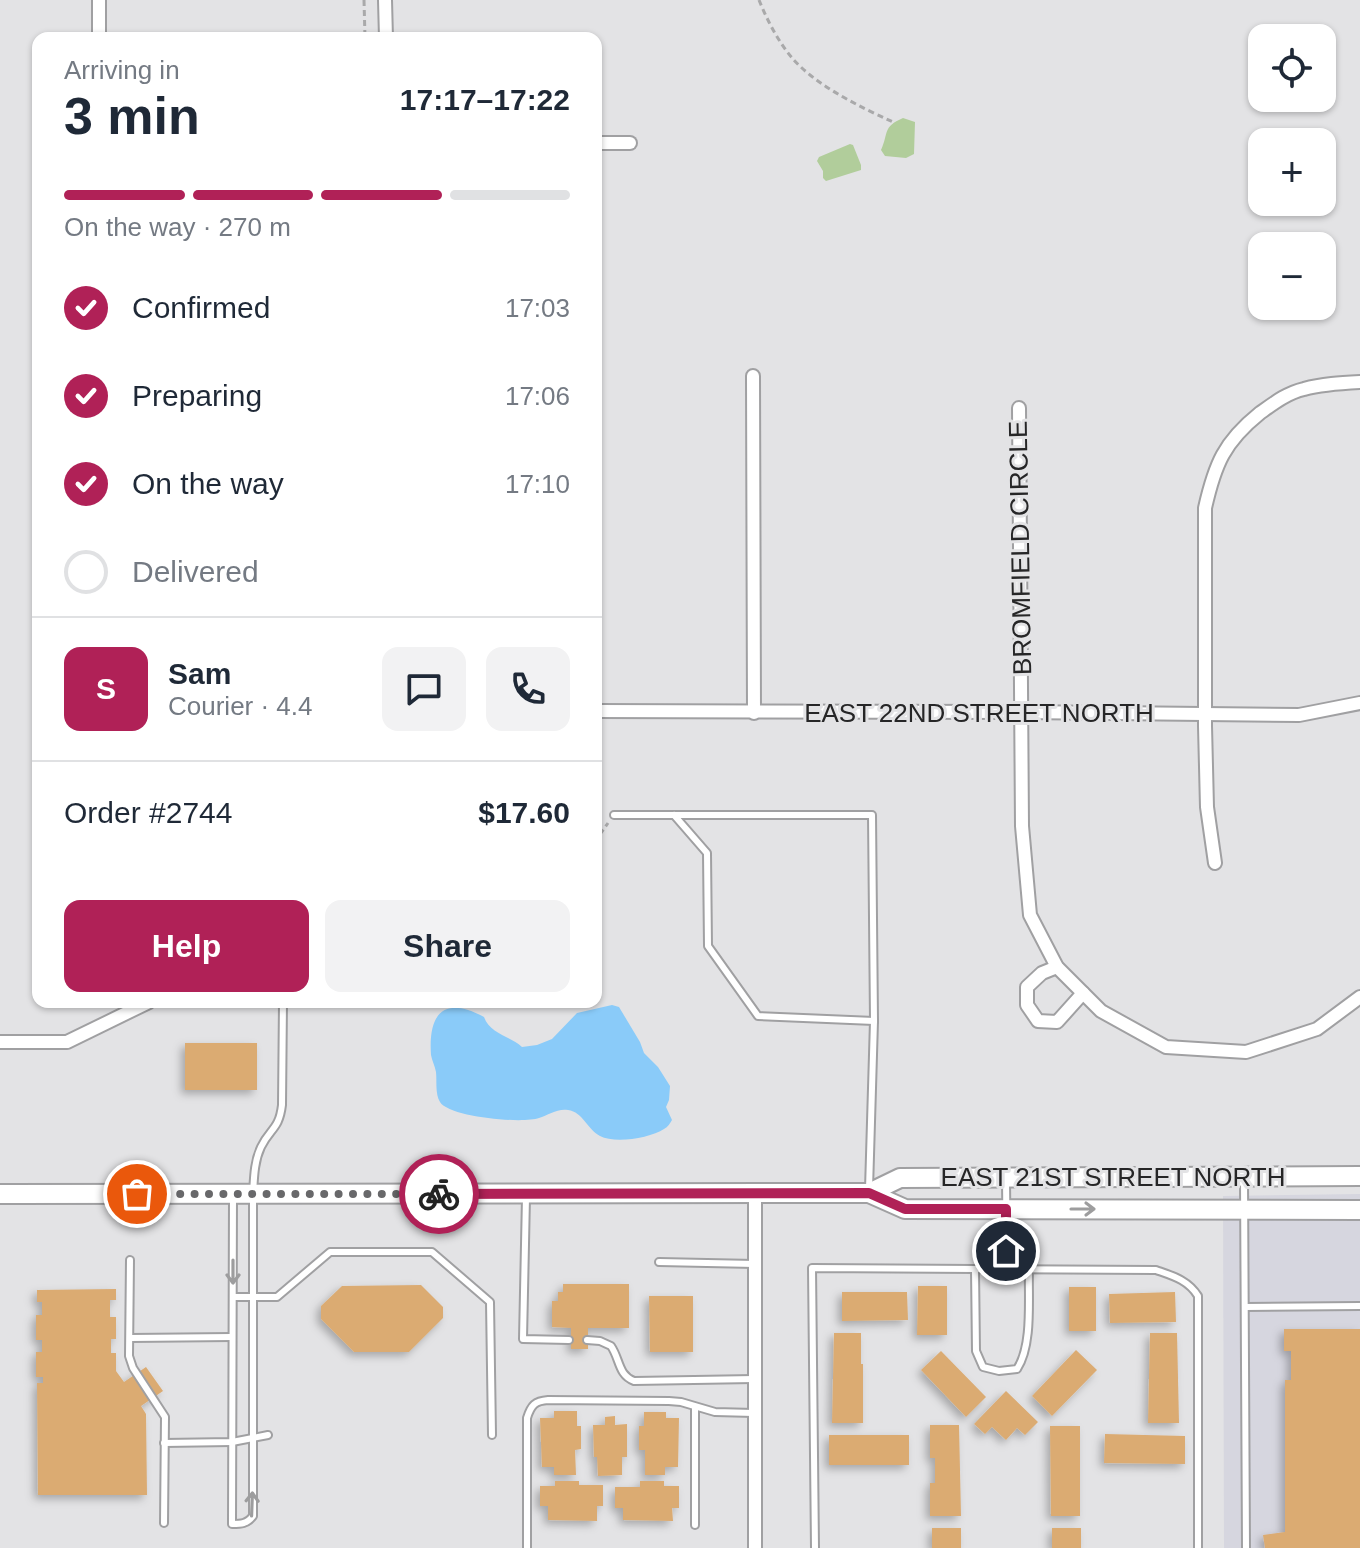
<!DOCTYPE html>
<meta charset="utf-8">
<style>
:root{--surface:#fff;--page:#f2f2f3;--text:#1f2937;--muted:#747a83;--line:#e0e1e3;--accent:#b02157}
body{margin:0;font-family:Helvetica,sans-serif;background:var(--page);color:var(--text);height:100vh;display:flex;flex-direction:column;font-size:30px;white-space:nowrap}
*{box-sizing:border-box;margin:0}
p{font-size:26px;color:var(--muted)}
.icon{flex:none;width:44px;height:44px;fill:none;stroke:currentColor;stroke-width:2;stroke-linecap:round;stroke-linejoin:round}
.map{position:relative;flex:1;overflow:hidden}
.panel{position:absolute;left:32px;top:32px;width:570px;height:976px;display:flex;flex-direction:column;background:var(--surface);border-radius:16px;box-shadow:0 2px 6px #0004}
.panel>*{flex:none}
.tools{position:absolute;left:1248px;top:24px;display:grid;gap:16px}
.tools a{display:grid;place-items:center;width:88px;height:88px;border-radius:16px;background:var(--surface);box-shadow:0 2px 6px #0004;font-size:40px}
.pin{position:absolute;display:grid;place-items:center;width:68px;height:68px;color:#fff;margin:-34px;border:4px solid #fff;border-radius:50%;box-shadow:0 2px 8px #0007}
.courier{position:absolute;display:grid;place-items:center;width:80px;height:80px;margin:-40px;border:6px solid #b02157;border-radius:50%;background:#fff;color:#222;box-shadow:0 2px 10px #0007}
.headline em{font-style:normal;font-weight:600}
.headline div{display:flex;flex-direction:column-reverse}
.headline{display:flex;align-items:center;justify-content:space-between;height:136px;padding:0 32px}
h1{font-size:52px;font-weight:600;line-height:60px}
.bar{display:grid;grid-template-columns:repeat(4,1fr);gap:12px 8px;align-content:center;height:96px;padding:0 32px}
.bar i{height:10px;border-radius:6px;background:var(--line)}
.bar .active{background:var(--accent)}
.bar p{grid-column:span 4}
.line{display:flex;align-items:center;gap:20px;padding:0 32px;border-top:2px solid var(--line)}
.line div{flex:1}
.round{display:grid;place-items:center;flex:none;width:84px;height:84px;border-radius:16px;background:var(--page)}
ol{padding:0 32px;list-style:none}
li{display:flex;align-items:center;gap:24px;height:88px}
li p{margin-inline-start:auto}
li .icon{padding:8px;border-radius:50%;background:var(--accent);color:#fff;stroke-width:4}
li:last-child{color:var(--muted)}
li i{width:44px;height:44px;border:4px solid var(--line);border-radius:50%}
.cta{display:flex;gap:16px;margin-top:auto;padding:16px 32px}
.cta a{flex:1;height:92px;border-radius:16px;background:var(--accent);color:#fff;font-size:32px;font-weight:600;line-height:92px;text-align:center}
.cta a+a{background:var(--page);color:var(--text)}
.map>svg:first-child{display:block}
.built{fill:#d6d6df}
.green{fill:#b1cd9b}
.water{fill:#8acbf9}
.building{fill:#dbab72;filter:url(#shadow)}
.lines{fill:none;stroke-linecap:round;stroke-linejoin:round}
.service-casing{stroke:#a0a0a2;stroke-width:10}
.minor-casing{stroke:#a0a0a2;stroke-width:16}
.secondary-casing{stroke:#a0a0a2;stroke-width:22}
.path{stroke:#a9a9aa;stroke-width:3;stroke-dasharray:6 4;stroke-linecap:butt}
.service{stroke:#fff;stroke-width:6}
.minor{stroke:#fff;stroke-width:12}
.secondary{stroke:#fff;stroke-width:18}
.oneway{stroke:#9d9d9e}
.done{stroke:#68686a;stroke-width:8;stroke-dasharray:0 14.4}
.route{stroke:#b02157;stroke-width:10}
.labels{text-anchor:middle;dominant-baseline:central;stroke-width:6;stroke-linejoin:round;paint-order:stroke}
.street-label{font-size:26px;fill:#262627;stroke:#e3e3e5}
</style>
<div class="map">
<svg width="1360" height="1548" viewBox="0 0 1360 1548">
<defs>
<filter id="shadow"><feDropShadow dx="-4" dy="4" stdDeviation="4" flood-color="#0004"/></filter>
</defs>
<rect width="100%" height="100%" fill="#e3e3e5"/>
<!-- built -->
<path class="built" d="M1360,1194V1548H1224L1223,1196Z"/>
<!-- green -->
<g class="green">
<path d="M903,118L915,122L914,154L906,158L885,156L881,150C889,133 882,127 903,118Z"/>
<path d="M850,144L853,145L861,165V170L826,181L823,178V171L817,161L819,157Z"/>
</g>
<!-- water -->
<path class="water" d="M612,1005L619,1007L640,1042L644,1053L658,1067L670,1086L669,1100L666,1107L672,1120C670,1123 668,1127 664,1129C650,1138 615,1144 600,1136C587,1129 583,1112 568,1110C558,1108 548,1115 539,1118C522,1124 449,1117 440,1102C435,1094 437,1081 436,1072C435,1066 432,1061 431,1055C428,1012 445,996 484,1017C490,1034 510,1036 522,1047L537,1045L552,1039L577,1013Z"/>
<!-- building -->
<g class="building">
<rect x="185" y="1043" width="72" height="47"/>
<path d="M563,1284H629V1328H588V1349H571V1328L552,1327V1301H558V1292H563Z"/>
<path d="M421,1285L443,1307V1318L409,1352H354L321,1319V1306L342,1286Z"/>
<path d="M918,1286H947V1335H917Z"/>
<rect x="1069" y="1287" width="27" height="44"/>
<path d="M116,1289V1300H110V1317H116V1339H111V1353H116V1371L124,1382L146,1367L163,1391L141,1406L146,1414L147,1495H38L37,1383H43V1377H36V1352H42V1340H36V1315H42V1302H37V1290Z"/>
<path d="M842,1292H907L908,1320L842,1321Z"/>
<path d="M1175,1292L1176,1322L1110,1323L1109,1294Z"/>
<path d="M649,1296H693V1352H650Z"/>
<path d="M1284,1329H1360V1548H1265L1263,1535L1285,1532V1380H1291V1351H1284Z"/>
<path d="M834,1333H861V1364H863V1423H832Z"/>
<path d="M1150,1333H1177L1179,1423H1148Z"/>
<path d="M1076,1350L1097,1370L1052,1416L1032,1396Z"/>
<path d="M941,1351L986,1397L966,1417L921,1370Z"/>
<path d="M1006,1391L1038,1422L1025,1435L1017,1428L1006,1440L992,1427L985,1434L974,1424Z"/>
<path d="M554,1411H577V1426H581V1449L575,1450L576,1475H554V1467H542L540,1418H554Z"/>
<path d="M644,1412H666V1418H679L678,1467H665V1475H645V1450H639V1426H644Z"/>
<path d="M615,1416V1425L627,1424V1457H622V1475L598,1476L597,1457H594L593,1425H605V1417Z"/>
<path d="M930,1425H959L961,1516H930V1483H935V1458H930Z"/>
<path d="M1050,1426H1080V1516H1051Z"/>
<path d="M1105,1434L1185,1436V1464L1104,1463Z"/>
<rect x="829" y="1435" width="80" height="30"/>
<path d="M555,1481H579V1485H603V1506H597V1521L548,1520V1506H540V1486H555Z"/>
<path d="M640,1481H664V1486H679V1508H672L673,1521L623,1520V1508H615V1487H640Z"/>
<rect x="932" y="1528" width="29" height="20"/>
<rect x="1052" y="1528" width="29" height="20"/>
</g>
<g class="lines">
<defs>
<g id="service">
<path d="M614,815H872L874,1021L869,1189"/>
<path d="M674,815L707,853L708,946L758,1016L874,1021"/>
<path d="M1244,1180L1246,1548"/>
<path d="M1006,1181L1007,1269"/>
<path d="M233,1197L232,1524C241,1524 247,1524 253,1516V1194C254,1178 254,1162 261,1147C270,1128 279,1130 282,1105L283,1002"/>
<path d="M526,1197L523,1339L569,1340"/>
<path d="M130,1260L129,1356L133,1368L165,1417L164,1523"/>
<path d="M659,1262L755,1264"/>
<path d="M975,1269L976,1351L983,1367L999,1371L1017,1369C1033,1345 1028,1298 1029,1269"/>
<path d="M233,1297H277L330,1252H432L490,1302L492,1435"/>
<path d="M1245,1307L1360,1306"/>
<path d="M130,1338L232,1337"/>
<path d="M587,1340L600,1341L611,1346C620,1359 618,1375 634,1381L754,1379"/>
<path d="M695,1407V1525"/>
<path d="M164,1443L232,1442L268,1435"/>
<path d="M527,1548V1418C531,1405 535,1401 548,1400L669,1401L681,1402L715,1412L754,1413"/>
<path d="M815,1548L812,1268L1156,1270C1173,1276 1188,1280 1198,1296V1548"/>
</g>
<g id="minor">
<path d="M99,0V38"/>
<path d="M385,0L386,38"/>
<path d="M596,143H630"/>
<path d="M753,376L754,713"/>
<path d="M1019,408L1022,826L1030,915L1057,967L1101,1011L1166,1047L1246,1052L1317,1029L1360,997"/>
<path d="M596,711L1021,712L1299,715L1360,703"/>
<path d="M1215,863L1207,807L1205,726V508C1215,464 1224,442 1260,413C1274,403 1287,393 1304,389C1322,384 1341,383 1360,382"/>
<path d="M1057,967L1042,973L1027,987V1005L1038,1021L1057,1022L1083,993"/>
<path d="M0,1042H67L149,1002"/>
<path d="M755,1548V1194"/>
</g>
<g id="secondary">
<path d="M869,1193L900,1178L1360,1176"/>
<path d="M0,1194L869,1193L905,1209L1360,1210"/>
</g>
</defs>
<!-- service casing -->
<use href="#service" class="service-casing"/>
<!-- minor casing -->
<use href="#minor" class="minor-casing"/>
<!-- secondary casing -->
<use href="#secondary" class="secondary-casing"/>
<!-- path -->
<g class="path">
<path d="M364,0L365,38"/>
<path d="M759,0C767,20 779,43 793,59C817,86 860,107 893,122"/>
<path d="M596,903L598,901V837L608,823"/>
</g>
<!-- service -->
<use href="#service" class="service"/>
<!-- minor -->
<use href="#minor" class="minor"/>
<!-- secondary -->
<use href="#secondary" class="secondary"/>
</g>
<!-- one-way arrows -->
<defs><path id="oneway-shaft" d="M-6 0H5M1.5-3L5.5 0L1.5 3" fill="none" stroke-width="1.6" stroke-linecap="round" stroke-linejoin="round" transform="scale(2)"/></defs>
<g class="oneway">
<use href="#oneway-shaft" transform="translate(1083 1209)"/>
<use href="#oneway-shaft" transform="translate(233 1272) rotate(90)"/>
<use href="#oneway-shaft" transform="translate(252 1504) rotate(-88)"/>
</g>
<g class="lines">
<!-- done -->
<path class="done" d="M137,1194H439"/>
<!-- route -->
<path class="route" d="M439,1194L869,1193L905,1209H1006V1251"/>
</g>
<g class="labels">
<!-- street labels -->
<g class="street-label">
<text transform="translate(1020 548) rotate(-91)">BROMFIELD CIRCLE</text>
<text x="979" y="713">EAST 22ND STREET NORTH</text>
<text x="1113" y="1177">EAST 21ST STREET NORTH</text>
</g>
</g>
</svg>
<div class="tools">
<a><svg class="icon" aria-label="locate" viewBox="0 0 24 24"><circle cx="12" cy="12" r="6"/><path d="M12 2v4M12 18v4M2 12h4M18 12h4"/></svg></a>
<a>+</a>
<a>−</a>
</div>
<div class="pin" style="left:137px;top:1194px;background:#ea580c"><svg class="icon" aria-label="bag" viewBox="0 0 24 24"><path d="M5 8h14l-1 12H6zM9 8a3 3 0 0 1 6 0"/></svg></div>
<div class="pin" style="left:1006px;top:1251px;background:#1f2937"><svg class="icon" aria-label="home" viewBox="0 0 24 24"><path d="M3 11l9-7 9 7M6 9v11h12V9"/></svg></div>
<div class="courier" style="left:439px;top:1194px"><svg class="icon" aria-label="bike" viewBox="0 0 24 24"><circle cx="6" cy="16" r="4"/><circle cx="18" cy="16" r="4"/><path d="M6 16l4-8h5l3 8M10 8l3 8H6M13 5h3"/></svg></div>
<section class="panel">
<div class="headline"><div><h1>3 min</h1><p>Arriving in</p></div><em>17:17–17:22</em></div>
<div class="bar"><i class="active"></i><i class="active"></i><i class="active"></i><i></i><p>On the way · 270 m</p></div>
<ol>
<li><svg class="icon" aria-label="check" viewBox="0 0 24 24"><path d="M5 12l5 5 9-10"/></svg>Confirmed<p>17:03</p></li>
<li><svg class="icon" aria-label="check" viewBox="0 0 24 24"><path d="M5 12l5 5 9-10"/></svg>Preparing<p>17:06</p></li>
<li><svg class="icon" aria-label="check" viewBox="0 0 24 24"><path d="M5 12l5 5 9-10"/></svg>On the way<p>17:10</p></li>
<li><i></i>Delivered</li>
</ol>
<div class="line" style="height:144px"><b class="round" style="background:var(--accent);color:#fff">S</b><div><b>Sam</b><p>Courier · 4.4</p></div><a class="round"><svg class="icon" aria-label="chat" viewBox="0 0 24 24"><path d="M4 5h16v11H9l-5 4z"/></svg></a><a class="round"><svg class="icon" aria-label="phone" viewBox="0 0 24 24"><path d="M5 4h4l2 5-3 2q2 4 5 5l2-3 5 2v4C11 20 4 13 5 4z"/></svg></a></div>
<div class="line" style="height:104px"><div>Order #2744</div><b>$17.60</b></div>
<div class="cta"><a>Help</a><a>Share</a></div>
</section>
</div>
